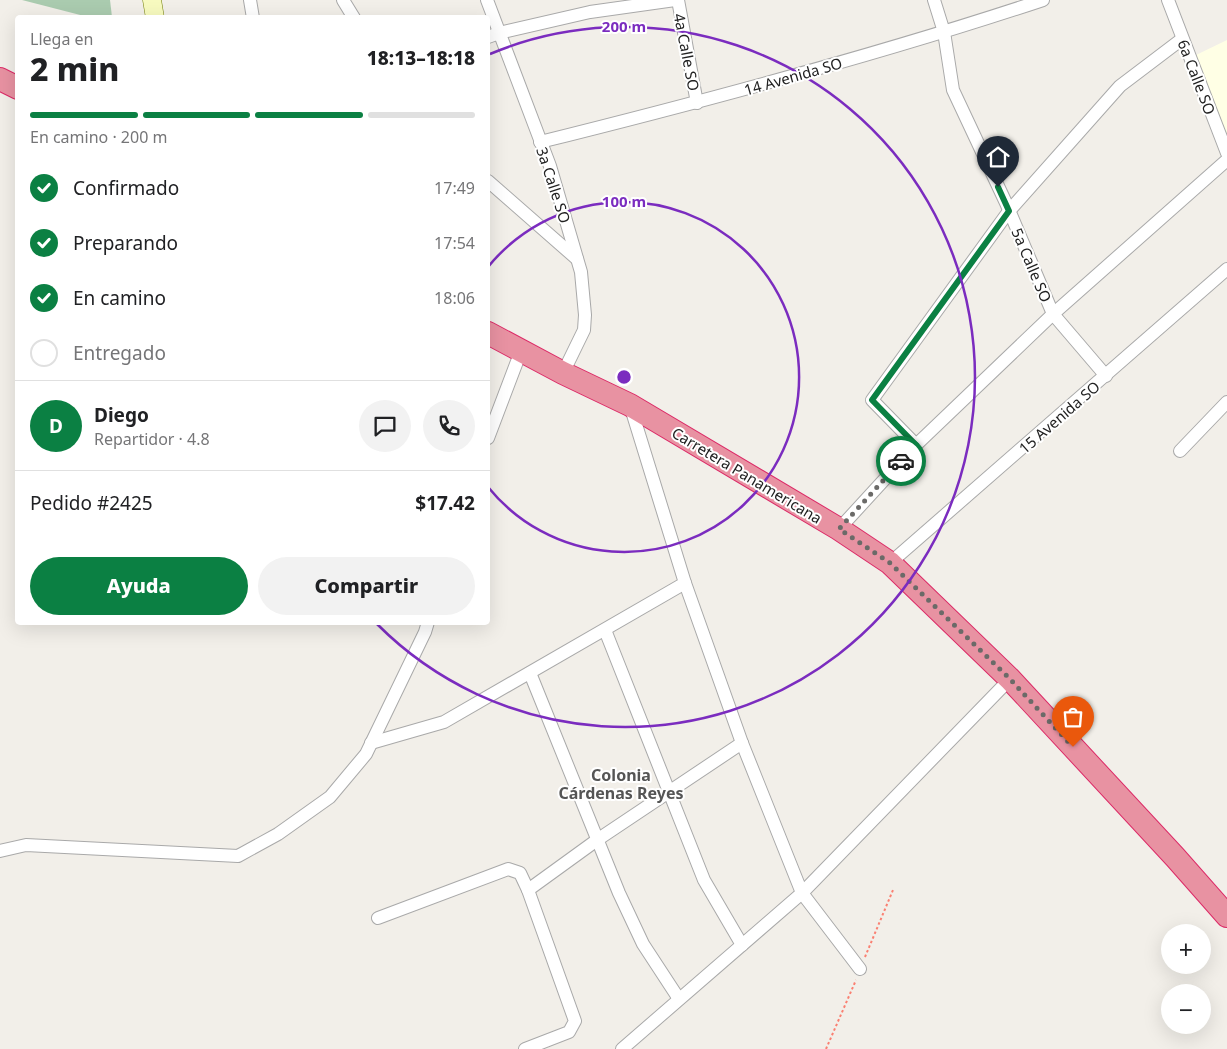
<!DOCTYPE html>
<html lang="es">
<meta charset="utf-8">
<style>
:root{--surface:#fff;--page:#f2f2f2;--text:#202124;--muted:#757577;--line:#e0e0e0;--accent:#0b8043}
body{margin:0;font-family:"Noto Sans",sans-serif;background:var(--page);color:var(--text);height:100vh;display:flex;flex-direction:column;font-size:19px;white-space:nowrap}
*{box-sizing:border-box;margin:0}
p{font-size:16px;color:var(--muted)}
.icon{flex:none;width:28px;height:28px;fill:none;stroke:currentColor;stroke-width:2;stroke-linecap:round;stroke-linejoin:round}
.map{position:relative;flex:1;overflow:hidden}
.sheet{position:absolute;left:15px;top:15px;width:475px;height:610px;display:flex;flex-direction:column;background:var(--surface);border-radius:5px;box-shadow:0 5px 20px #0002}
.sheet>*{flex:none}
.buttons{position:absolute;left:1161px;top:924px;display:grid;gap:10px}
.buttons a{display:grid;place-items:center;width:50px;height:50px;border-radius:50%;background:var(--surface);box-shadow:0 5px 20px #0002;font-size:25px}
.pin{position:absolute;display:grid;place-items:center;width:42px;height:42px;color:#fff;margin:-51px -21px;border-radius:50% 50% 50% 0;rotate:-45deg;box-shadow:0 0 5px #0007}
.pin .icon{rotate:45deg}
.courier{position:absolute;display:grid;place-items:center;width:50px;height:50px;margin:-25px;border:4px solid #0b8043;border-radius:50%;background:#fff;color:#222;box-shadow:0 1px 6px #0007}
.head em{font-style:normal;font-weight:800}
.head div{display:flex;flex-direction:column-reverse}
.head{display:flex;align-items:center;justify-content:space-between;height:85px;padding:0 15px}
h1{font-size:32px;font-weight:800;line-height:38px}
.bar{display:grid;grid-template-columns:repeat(4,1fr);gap:8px 5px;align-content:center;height:60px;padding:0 15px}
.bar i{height:6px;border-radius:4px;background:var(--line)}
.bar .current{background:var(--accent)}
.bar p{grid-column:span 4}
.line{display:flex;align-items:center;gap:12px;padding:0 15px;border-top:1px solid var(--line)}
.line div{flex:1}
.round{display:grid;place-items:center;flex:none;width:52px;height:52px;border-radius:26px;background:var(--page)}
ol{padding:0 15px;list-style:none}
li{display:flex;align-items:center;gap:15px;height:55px}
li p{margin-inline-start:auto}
li .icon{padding:5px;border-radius:50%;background:var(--accent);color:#fff;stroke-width:4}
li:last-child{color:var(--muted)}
li i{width:28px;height:28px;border:2px solid var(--line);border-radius:50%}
.primary-button{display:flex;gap:10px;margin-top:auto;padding:10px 15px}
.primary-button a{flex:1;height:58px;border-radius:30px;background:var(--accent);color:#fff;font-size:20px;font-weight:800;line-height:58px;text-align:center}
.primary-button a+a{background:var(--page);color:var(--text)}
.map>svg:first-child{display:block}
.education{fill:#ffffe5}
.cemetery{fill:#aacbaf}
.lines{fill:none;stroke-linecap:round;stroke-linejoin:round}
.street-casing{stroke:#a9a9a9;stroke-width:14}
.secondary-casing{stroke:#707d05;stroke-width:19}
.highway-casing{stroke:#dc2a67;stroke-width:24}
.path{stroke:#fa8072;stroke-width:2;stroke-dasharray:2.5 2.5;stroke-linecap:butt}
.street{stroke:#fff;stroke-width:12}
.secondary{stroke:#f7fabf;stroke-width:18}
.highway{stroke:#e892a2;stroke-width:22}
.done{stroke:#6b6a68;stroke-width:5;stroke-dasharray:0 9}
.route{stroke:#0b8043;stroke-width:6}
.ring{fill:none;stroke:#7b2cbf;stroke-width:2.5}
.labels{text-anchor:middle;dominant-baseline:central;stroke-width:4;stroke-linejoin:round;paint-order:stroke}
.street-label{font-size:15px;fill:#222;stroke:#fff}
.neighbourhood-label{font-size:16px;font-weight:bold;fill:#555;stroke:#fff}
.centre{fill:#7b2cbf;stroke:#fff;stroke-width:2.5}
.ring-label{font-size:15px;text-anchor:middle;font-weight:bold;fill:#7b2cbf;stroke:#fff;stroke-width:4;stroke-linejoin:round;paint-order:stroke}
</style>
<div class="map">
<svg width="1227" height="1049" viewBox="0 0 1227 1049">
<rect width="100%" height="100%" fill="#f2efe9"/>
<!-- education -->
<path class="education" d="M1227,40V135L1196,55Z"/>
<!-- cemetery -->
<path class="cemetery" d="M22,0H110L112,17H88Z"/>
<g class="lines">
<defs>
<g id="street">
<path d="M250,0L253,18"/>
<path d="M343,0L354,18"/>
<path d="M487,0L550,166L581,272L585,315L584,330L563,373"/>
<path d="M678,0L697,103"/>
<path d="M934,0L944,32L953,90L1006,203L1053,314L1106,376"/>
<path d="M1168,0L1227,153"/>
<path d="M488,37L499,33L590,12L675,0"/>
<path d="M540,142C709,100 878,55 1043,0"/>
<path d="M488,181L577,259"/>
<path d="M630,405L685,583L742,743L802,893L860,969"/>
<path d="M488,438L521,351"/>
<path d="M916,445L872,400L1009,211L1120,86L1182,39"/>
<path d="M1180,451L1227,402"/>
<path d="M839,529L916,445L1053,314L1227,160"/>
<path d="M890,563L1227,269"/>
<path d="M605,630L704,880L742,945"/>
<path d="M530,673L619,893L643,944L679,999"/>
<path d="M371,743L444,722L685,583"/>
<path d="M0,851L26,845L238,856L278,834L330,797L366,754L425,632L428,622"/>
<path d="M528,890L597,840L742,743"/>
<path d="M378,918L508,869L520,873L528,890L575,1021L569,1032L525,1049"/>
<path d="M622,1049L802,893L1010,679"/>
</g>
<path id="secondary" d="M152,0L155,18"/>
<g id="highway">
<path d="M0,79L18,88"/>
<path d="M488,333L563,373L630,405L839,529L890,563L1010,679L1175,857L1227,916"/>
</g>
</defs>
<!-- street casing -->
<use href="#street" class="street-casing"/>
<!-- secondary casing -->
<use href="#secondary" class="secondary-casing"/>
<!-- highway casing -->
<use href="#highway" class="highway-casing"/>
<!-- path -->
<g class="path">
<path d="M865,957L893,890"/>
<path d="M826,1049L856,980"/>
</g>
<!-- street -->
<use href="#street" class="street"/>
<!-- secondary -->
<use href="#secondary" class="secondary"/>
<!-- highway -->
<use href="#highway" class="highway"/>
</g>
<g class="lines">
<!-- done -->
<path class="done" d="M901,461L839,529L890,563L1010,679L1073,747"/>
<!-- route -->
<path class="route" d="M901,461L916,445L872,400L1009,211L998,187"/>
</g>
<!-- distance rings -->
<g class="ring">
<path d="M488 267A175 175 0 1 1 488 487"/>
<path d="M490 54A350 350 0 1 1 377 624"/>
</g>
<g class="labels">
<!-- street labels -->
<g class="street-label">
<text transform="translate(687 52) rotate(79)">4a Calle SO</text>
<text transform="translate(793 76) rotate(-16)">14 Avenida SO</text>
<text transform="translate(1197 77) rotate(69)">6a Calle SO</text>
<text transform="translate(554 185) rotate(72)">3a Calle SO</text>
<text transform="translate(1032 265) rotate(67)">5a Calle SO</text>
<text transform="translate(1059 417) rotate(-41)">15 Avenida SO</text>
<text transform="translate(747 475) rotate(31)">Carretera Panamericana</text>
</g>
<!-- neighbourhood labels -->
<g class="neighbourhood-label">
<text x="621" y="775">Colonia<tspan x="621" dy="18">Cárdenas Reyes</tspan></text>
</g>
</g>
<circle cx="624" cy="377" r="8" class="centre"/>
<g class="ring-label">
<text x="624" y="32">200 m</text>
<text x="624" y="207">100 m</text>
</g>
</svg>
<div class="buttons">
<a>+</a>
<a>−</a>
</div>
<div class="pin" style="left:1073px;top:747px;background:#ea580c"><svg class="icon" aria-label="bag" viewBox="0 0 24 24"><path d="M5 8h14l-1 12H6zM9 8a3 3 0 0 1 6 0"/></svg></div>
<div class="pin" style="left:998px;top:187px;background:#1f2937"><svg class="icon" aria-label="home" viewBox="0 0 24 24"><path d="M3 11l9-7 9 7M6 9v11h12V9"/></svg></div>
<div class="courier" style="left:901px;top:461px"><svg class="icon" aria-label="car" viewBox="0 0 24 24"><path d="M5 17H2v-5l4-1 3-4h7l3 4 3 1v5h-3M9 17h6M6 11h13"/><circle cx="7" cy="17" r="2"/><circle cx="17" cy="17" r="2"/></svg></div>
<section class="sheet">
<div class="head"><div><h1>2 min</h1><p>Llega en</p></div><em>18:13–18:18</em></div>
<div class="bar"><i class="current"></i><i class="current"></i><i class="current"></i><i></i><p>En camino · 200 m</p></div>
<ol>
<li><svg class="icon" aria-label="check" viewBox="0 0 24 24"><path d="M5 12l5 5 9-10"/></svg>Confirmado<p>17:49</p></li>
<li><svg class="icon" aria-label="check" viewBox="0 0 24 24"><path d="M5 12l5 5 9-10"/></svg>Preparando<p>17:54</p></li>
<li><svg class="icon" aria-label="check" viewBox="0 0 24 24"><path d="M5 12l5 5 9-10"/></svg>En camino<p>18:06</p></li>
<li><i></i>Entregado</li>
</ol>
<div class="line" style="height:90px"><b class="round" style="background:var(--accent);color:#fff">D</b><div><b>Diego</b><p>Repartidor · 4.8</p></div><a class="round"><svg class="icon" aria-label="chat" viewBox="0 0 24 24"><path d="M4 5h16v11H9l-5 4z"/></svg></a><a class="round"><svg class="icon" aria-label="phone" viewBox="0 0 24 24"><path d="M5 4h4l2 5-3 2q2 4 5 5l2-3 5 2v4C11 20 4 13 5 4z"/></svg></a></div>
<div class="line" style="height:65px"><div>Pedido #2425</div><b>$17.42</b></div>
<div class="primary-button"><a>Ayuda</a><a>Compartir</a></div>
</section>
</div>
